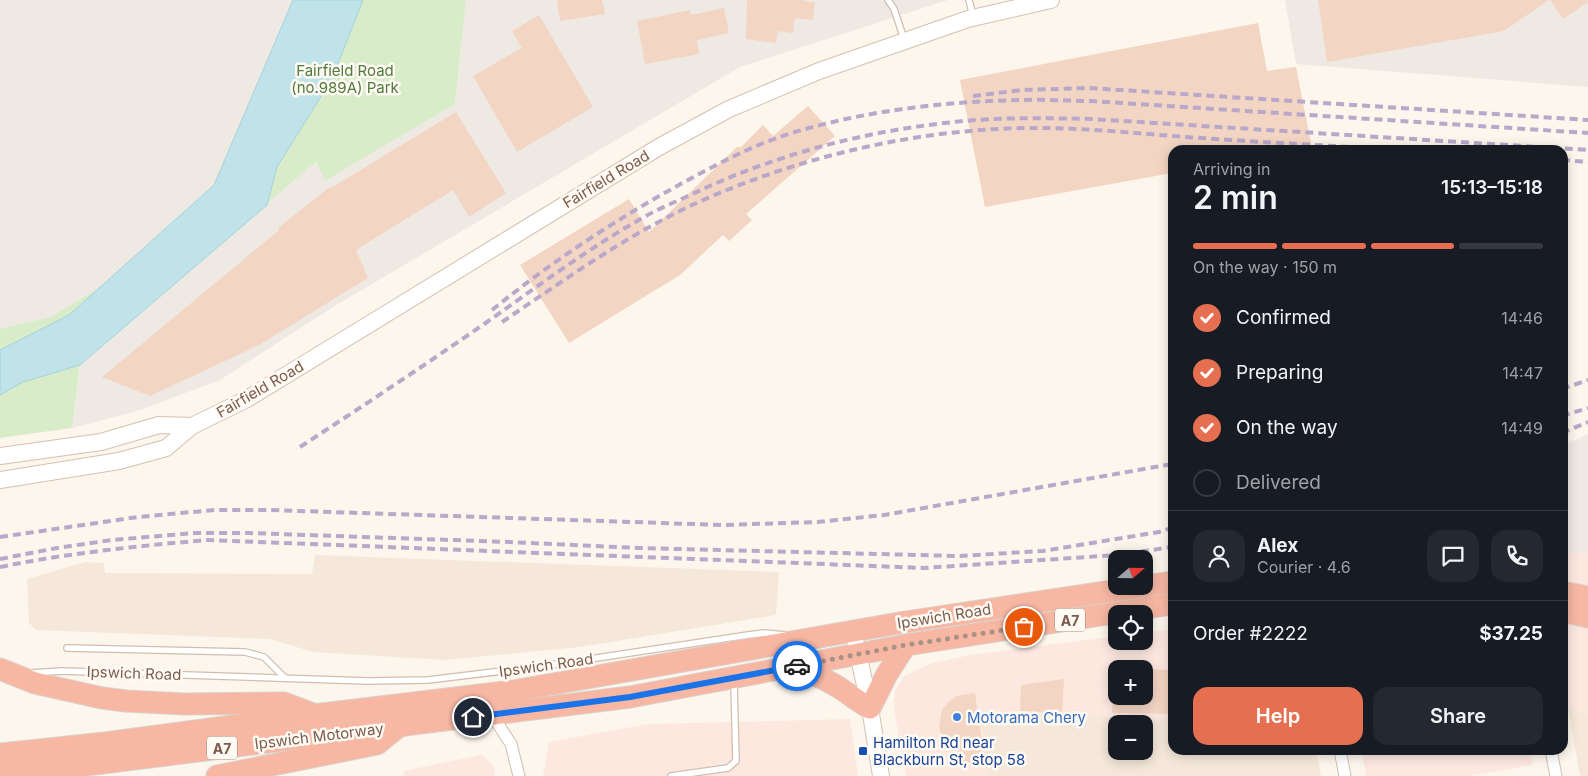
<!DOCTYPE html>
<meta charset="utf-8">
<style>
:root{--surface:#171b24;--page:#242831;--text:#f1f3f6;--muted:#9ea1a6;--line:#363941;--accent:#e76f51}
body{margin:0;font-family:Inter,sans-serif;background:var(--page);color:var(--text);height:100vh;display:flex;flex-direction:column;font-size:19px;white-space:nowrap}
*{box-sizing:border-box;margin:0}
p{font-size:16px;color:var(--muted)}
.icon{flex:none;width:28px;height:28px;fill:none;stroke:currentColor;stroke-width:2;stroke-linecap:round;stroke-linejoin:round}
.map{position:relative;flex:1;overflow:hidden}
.sheet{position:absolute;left:1168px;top:145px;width:400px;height:610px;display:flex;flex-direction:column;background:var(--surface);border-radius:15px;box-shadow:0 2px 12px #0003}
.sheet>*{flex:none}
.needle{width:32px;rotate:70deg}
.tools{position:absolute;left:1108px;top:550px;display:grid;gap:10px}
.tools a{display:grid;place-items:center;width:45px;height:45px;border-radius:10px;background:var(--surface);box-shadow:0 2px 12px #0003;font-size:25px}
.pin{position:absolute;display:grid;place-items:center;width:42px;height:42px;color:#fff;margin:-21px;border:2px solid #fff;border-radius:50%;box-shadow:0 1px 5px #0007}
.courier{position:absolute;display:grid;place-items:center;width:50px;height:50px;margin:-25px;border:4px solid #1a73e8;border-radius:50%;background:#fff;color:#222;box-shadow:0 1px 6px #0007}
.summary em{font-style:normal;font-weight:600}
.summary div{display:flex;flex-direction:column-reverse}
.summary{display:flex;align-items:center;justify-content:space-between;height:85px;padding:0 25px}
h1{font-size:32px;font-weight:600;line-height:38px}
.bar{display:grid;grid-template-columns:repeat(4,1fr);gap:8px 5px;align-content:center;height:60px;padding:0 25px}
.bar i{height:6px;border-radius:4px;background:var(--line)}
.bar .on{background:var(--accent)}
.bar p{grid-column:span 4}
.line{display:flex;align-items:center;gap:12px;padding:0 25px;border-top:1px solid var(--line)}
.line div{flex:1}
.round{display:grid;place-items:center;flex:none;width:52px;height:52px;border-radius:15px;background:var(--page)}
ol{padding:0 25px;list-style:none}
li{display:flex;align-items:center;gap:15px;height:55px}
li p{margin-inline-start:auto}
li .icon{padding:5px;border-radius:50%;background:var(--accent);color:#fff;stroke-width:4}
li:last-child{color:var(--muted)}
li i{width:28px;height:28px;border:2px solid var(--line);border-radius:50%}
.cta{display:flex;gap:10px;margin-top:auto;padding:10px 25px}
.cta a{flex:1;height:58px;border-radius:15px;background:var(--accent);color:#fff;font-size:20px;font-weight:600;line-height:58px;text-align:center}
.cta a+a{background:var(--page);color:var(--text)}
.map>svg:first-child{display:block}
.residential{fill:#f5e8da;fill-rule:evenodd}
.commercial{fill:#fde8e0;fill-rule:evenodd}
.industrial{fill:#efe9e4}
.green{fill:#d8ecc9}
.water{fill:#bfe3e8;stroke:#a5d3da}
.building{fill:#f3d5c3}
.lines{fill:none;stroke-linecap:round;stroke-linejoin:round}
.lane-casing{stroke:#d1beb0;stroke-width:8}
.street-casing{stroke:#d1beb0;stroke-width:13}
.secondary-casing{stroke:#d6c0b0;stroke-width:18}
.highway-casing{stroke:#dad1cd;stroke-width:23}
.lane{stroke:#fff;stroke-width:5.5}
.street{stroke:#fff;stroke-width:11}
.secondary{stroke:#fff;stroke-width:16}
.highway{stroke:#f7b7a3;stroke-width:21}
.rail{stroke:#b9a8c9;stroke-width:4;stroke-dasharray:8 5;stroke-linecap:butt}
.done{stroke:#a89285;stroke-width:5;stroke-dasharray:0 9}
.route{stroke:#1a73e8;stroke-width:6}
.shop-dot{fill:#3f7fe0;stroke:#fffaf3;stroke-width:2}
.transit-dot{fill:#1a4fb4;stroke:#fffaf3;stroke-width:2}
.labels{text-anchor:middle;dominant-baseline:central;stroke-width:5;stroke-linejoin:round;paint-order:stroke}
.shield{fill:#fffaf3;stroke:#a28b7f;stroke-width:1}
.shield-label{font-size:14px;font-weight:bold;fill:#7a5c4d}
.park-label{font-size:15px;fill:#537a41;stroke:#fffaf3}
.street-label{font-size:15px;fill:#7a5c4d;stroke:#fffaf3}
.shop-label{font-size:15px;fill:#366cbe;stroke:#fffaf3;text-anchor:start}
.transit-label{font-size:15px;fill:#164399;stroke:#fffaf3;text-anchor:start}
</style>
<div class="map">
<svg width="1588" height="776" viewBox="0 0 1588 776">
<rect width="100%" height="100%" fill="#fdf6ec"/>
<!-- residential -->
<g class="residential">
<path d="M315,555L779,572L776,615L580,647L445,660L313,652L270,639L36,630L29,623L27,579L85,562L104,563L105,573L312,574Z"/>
<path d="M1568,708L1588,713V776H1580Z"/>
<path d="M979,710L1172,718V750H1316L1321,776H988ZM1116,724H1144V751H1116Z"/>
</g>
<!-- commercial -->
<g class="commercial">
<path d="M1563,553H1588V713L1568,708L1563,709Z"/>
<path d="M1172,629V718L979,710L988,776H906L894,710L895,691L904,676L933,663L970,655L1116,636V641H1144V633ZM1116,669H1144V696H1116Z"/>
<path d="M850,719L858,776H543L549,742L648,724Z"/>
<path d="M1361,750H1530L1533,765L1467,776H1366Z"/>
<path d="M482,755L493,765L495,776H404L403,771Z"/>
</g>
<!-- industrial -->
<g class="industrial">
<path d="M0,0H294L214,185L106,284L50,317L0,329Z"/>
<path d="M466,0H948L740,67L333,307L220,380L134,412L72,428L80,365L316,162L325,181L455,104Z"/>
<path d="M1285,0H1588V87L1296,64Z"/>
<path d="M1588,434V553H1563V446Z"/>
</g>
<!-- green -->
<path class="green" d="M294,0H466L455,104L325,181L316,162L80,364L72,428L0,438V329L50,317L106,284L214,185Z"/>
<!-- water -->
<path class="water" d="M293,0H363L332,79L277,167L267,205L80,365L23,382L0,395V350L69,315L214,185Z"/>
<!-- building -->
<g class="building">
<path d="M557,0H602L605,14L560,21Z"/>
<path d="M747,0H801L815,3L813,20L795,18L793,33L778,31L776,43L746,39Z"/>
<path d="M1318,0H1549L1504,31L1327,62Z"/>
<path d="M1550,0H1588V2L1563,19Z"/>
<path d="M724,8L729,33L697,40L699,54L645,64L637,21L690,10L691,15Z"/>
<path d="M539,15L593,107L517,152L473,76L522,48L512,31Z"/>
<path d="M1258,23L1267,71L1296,67L1312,148L1299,150H1172V173L985,207L960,80Z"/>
<path d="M808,106L835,136L746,214L752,220L729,241L723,235L680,275L569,343L520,265L629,199L649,232L738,146L740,148L763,125L773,136Z"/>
<path d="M456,112L506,193L469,217L453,190L356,250L368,278L259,345L150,396L102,377L279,230L278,228L330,187L331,188Z"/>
<path d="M1144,669L1172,670V714L1112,713L1113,696H1144Z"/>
<path d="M1064,679L1062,713L1020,711L1021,685Z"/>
<path d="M975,693L985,761L960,764L955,739L943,741L939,726L942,710L949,702L956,696Z"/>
</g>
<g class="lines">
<defs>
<g id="lane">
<path d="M888,0L894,9L904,39"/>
<path d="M969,0L973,16"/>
<path d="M67,648L245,652L264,657L285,678"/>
<path d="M30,673L62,671L368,681L428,680L544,666L748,635L765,633L785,635"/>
<path d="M671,776L728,768L736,761L734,683"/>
</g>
<g id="street">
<path d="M492,715L511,744L519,776"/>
<path d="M1340,750L1345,776"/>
<path d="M1551,750L1556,776"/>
</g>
<g id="secondary">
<path d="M0,456L101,442L159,425L192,426"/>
<path d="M0,480L119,461L166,448L192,426L247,399L659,147L729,109L819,71L968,19L1051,0"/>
<path d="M853,631L870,708L881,776"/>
</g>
<g id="highway">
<path d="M1562,592L1588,597"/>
<path d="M1562,611L1588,617"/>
<path d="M795,667C807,673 820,676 831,683C845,690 856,701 870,708L887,674L906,645"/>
<path d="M0,669L35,683L102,698L126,701L184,704L284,703L313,714"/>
<path d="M0,754L105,743L314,715L513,691L899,623L1172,582"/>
<path d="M0,773L45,770L110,762L630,697L906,645L1172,604"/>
<path d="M217,776L377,744L399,726"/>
</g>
</defs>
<!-- lane casing -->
<use href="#lane" class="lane-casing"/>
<!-- street casing -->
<use href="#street" class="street-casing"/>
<!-- secondary casing -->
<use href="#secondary" class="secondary-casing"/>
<!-- highway casing -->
<use href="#highway" class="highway-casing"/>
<!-- lane -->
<use href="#lane" class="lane"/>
<!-- street -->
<use href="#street" class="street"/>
<!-- secondary -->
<use href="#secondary" class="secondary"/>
<!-- highway -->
<use href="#highway" class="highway"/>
<!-- rail -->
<g class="rail">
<path d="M973,96L1022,90L1089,88L1588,120"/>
<path d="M1562,160L1588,162"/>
<path d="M492,310C550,263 612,222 677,186C717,164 758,142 802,130C871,110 951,101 1023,100C1045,99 1068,101 1091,101L1588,133"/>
<path d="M502,322C569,277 635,229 710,197C808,155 917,130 1024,128C1078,127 1132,133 1186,137C1259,142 1332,146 1405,150"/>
<path d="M1562,389L1588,380"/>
<path d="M1562,416L1588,408"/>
<path d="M1562,433L1588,422"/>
<path d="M300,447C363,406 425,365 487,322C538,286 589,248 644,217C658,209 673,203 688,196C769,157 856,133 945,123C993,117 1042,118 1091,119L1588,150"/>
<path d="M0,537L138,517L214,510H270L723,525L817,522L884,515L1172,464"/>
<path d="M0,559L57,548L112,540L195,533H249L509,542L638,548L958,556L1043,551L1159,532L1172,528"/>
<path d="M0,567C69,553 138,546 207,540L924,568L1117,555L1172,547"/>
</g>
</g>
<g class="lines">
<!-- done -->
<path class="done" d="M797,666L906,645L1024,627"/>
<!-- route -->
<path class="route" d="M473,717L630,697L797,666"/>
</g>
<!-- markers -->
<circle class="shop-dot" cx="957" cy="717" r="5"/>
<rect class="transit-dot" x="858" y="746" width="10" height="10" rx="2.5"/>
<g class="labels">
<!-- shield labels -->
<g class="shield">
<rect x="1055" y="608.5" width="30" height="23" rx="4"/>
<rect x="207" y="736.5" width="30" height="23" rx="4"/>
</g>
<g class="shield-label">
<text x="1070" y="620">A7</text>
<text x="222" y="748">A7</text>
</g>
<!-- park labels -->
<g class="park-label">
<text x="345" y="70">Fairfield Road<tspan x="345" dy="17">(no.989A) Park</tspan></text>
</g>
<!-- street labels -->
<g class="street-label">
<text transform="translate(606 179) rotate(-31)">Fairfield Road</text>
<text transform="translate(260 389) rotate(-30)">Fairfield Road</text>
<text transform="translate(944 616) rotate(-9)">Ipswich Road</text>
<text transform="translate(546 665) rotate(-8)">Ipswich Road</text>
<text transform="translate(134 673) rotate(2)">Ipswich Road</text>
<text transform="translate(319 736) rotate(-7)">Ipswich Motorway</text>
</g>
<!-- shop labels -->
<g class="shop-label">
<text x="967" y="717">Motorama Chery</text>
</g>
<!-- transit labels -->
<g class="transit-label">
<text x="873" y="742">Hamilton Rd near<tspan x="873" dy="17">Blackburn St, stop 58</tspan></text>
</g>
</g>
</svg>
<div class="tools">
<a><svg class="needle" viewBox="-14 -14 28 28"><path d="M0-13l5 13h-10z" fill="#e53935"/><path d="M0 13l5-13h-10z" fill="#9ea1a6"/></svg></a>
<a><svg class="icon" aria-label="locate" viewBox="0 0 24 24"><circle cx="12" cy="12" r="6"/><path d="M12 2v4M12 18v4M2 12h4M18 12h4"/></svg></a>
<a>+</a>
<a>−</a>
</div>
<div class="pin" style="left:1024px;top:627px;background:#ea580c"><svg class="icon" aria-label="bag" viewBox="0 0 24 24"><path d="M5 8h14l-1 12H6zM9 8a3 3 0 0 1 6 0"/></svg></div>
<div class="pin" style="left:473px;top:717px;background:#1f2937"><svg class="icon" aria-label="home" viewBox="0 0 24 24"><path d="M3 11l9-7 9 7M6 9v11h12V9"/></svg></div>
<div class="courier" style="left:797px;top:666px"><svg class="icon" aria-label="car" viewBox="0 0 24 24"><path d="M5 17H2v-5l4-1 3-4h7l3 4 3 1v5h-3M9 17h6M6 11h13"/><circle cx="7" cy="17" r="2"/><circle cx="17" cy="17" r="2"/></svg></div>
<section class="sheet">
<div class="summary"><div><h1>2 min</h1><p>Arriving in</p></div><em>15:13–15:18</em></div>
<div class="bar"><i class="on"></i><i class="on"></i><i class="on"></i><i></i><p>On the way · 150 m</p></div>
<ol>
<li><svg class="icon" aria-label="check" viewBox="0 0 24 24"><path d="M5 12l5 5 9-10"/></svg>Confirmed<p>14:46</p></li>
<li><svg class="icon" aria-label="check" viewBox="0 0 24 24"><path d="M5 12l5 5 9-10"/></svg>Preparing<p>14:47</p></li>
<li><svg class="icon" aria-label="check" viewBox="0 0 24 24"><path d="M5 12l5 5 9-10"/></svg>On the way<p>14:49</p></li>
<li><i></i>Delivered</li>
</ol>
<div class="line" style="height:90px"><a class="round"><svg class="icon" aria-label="person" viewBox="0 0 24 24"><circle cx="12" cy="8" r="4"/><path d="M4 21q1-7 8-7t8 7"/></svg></a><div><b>Alex</b><p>Courier · 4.6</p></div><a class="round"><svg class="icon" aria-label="chat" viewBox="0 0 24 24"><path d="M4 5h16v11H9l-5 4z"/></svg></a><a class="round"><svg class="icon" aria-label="phone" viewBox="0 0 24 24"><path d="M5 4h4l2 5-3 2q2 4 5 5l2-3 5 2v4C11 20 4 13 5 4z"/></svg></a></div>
<div class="line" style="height:65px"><div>Order #2222</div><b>$37.25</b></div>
<div class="cta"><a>Help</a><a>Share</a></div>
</section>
</div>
